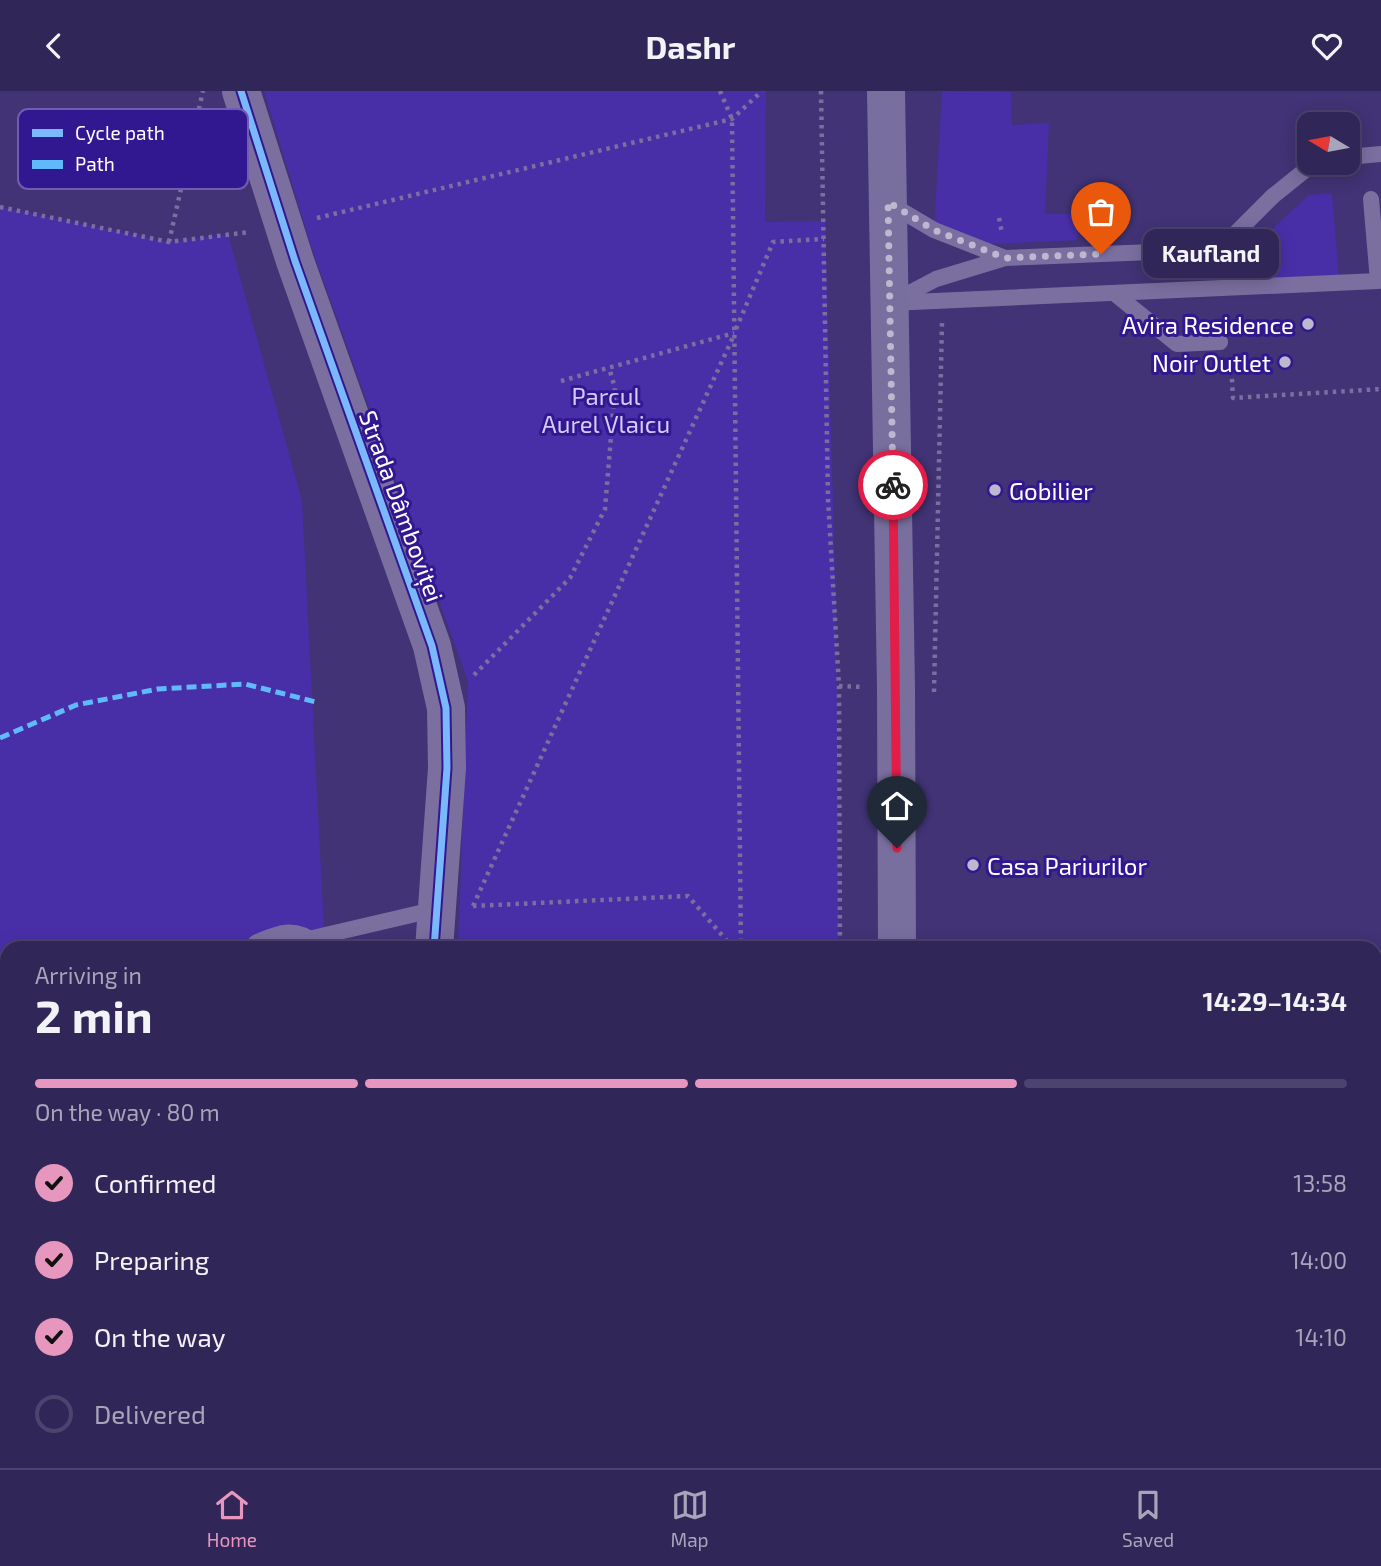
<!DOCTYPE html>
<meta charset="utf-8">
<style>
:root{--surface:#312658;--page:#3d3261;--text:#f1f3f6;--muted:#a8a5ba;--line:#4c436e;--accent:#e797bd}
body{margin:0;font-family:"Exo 2",sans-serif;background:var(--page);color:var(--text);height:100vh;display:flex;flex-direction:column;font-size:26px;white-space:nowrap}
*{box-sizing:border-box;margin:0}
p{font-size:23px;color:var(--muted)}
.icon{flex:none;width:38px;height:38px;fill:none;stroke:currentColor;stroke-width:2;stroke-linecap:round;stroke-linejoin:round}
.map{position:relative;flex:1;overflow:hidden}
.sheet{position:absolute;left:0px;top:850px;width:1382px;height:527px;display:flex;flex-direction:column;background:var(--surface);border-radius:21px 21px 0 0;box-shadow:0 4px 18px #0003,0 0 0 2px var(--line)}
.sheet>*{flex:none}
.needle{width:46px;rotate:280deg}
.tools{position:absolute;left:1297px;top:21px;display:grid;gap:14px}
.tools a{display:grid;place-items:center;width:63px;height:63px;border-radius:14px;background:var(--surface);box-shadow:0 4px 18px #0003,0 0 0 2px var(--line);font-size:35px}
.pin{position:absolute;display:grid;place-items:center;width:60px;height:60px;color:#fff;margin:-72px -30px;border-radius:50% 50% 50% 0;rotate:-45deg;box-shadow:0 0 7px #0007}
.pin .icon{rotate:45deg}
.courier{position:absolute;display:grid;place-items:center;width:70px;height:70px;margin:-35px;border:5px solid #e11d48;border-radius:50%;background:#fff;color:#222;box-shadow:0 2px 9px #0007}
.bubble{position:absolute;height:49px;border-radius:14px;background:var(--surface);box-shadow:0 4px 18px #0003,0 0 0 2px var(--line);font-size:23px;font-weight:700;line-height:49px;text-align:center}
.headline em{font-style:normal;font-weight:700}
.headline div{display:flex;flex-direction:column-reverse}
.headline{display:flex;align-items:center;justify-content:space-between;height:119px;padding:0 35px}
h1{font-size:46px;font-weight:700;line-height:52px}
.bar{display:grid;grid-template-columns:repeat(4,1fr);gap:10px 7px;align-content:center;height:84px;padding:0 35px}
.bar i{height:9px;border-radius:5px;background:var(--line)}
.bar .active{background:var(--accent)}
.bar p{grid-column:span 4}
ol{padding:0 35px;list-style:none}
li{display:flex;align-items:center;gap:21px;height:77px}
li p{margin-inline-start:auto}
li .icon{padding:7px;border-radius:50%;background:var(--accent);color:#111;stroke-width:4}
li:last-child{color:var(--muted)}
li i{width:38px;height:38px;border:4px solid var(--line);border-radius:50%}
header{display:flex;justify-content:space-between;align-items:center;height:91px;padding:0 35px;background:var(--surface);font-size:32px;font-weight:700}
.menu{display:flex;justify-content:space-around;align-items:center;height:98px;border-top:2px solid var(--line);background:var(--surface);font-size:19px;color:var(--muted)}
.menu a{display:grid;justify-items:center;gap:4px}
.menu .active{color:var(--accent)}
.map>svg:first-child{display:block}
.green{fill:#482fa8}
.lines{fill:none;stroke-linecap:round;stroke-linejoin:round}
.path{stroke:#7b6fa0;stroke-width:4.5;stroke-dasharray:3.5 5;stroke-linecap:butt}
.service{stroke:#7b6fa0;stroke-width:16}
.minor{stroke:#7b6fa0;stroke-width:32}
.tertiary{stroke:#7b6fa0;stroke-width:38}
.primary{stroke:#796f9f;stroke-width:38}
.quiet{stroke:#60bafa;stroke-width:5;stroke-dasharray:10 5;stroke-linecap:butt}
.cycleway-casing{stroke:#321890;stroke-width:11}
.cycleway{stroke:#7ab7fb;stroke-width:7}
.done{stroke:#bcb8cf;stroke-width:7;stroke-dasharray:0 12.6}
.route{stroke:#e11d48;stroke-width:9}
.poi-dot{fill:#bcb8cf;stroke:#321890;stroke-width:2.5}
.labels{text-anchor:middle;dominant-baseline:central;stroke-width:6;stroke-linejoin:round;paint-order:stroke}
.poi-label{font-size:24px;fill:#fff;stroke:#321890;text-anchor:end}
.park-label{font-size:24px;fill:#d5ccfb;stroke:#321890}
.street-label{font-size:24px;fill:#fff;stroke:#321890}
.key{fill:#321890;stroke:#705db1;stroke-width:2}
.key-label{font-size:19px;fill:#fff}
</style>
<header><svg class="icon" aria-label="back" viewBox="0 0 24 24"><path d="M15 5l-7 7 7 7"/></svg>Dashr<svg class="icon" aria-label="heart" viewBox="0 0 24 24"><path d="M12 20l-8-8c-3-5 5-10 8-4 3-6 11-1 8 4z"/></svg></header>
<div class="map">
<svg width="1381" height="1377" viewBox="0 0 1381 1377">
<rect width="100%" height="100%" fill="#413375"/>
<!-- green -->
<g class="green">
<path d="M264,0H766L765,131L825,130L836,520L839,857H458L468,590L312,158Z"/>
<path d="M942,0L1011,1L1012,34L1049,32L1045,123H1079L1077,149L973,154L934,139Z"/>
<path d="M1332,102L1339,187L1213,192L1309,104Z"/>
<path d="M0,116L169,151L228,143L302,410L325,857L7,858V896H0Z"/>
<path d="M408,1370H577V1377H407Z"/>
<rect x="655" y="1370" width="191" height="7"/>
</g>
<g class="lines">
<!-- path -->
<g class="path">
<path d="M720,0L732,28L741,858"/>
<path d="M821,0L828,408L839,595L840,858"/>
<path d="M0,116L169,151L250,141"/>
<path d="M317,127L732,28L762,0"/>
<path d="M999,127L1002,142"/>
<path d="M169,151L203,0"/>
<path d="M736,238L773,151L824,148"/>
<path d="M1231,271L1233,307L1381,298"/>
<path d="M561,290L734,242"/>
<path d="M474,584L570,487L605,418L615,297L609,277"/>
<path d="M839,595L863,596"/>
<path d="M934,601L942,232"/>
<path d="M473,815L733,246"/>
<path d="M473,815L688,805L734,858"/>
<path d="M746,1370V1377"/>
</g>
<!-- service -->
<g class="service">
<path d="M1348,66L1381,63"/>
<path d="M890,113L934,139L1005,167"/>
<path d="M1114,202L1177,253L1220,251"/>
<path d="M896,209L936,188L1005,167L1177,160L1213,155L1236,142L1273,105L1314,72"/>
<path d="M891,212L1378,190L1371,108"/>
<path d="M300,850L437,818"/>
<path d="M1376,1332H1381"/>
<path d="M627,1377V1370"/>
<path d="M1087,1377V1370"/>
</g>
<!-- minor -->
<g class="minor">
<path d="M261,858C280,850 293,844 310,858"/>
<path d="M23,1377L24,1370"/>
</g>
<!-- tertiary -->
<g class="tertiary">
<path d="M241,0L295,170L432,555L446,617L447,677L434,858"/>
<path d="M377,1377L378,1370"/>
</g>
<!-- primary -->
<g class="primary">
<path d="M886,0L896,597L897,858"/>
<path d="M896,1377V1370"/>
</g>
<!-- quiet -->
<path class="quiet" d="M0,647L76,614L158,598L245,593L316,611"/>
<defs>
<path id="cycleway" d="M241,0L295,170L432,555L446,617L447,677L434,858"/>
</defs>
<!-- cycleway casing -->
<use href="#cycleway" class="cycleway-casing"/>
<!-- cycleway -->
<use href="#cycleway" class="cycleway"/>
</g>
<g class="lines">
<!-- done -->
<path class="done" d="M893,394L888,111L934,139L1005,167L1101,163"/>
<!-- route -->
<path class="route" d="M893,394L897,757"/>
</g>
<!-- markers -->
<g class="poi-dot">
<circle cx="1308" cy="233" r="7"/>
<circle cx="1285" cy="271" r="7"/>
<circle cx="995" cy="399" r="7"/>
<circle cx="973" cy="774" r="7"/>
</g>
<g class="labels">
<!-- poi labels -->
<g class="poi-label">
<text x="1294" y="233">Avira Residence</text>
<text x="1271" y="271">Noir Outlet</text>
<text x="1009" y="399" text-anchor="start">Gobilier</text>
<text x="987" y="774" text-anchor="start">Casa Pariurilor</text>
</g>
<!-- park labels -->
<g class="park-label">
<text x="606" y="304">Parcul<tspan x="606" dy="28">Aurel Vlaicu</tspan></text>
</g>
<!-- street labels -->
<g class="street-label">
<text transform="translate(402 415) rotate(70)">Strada Dâmboviței</text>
</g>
</g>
<!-- legend -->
<rect x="18" y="18" width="230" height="80" rx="10" class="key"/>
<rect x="32" y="38" width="31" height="8" fill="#7ab7fb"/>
<rect x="32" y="69" width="31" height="9" fill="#60bafa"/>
<g class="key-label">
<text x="75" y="49">Cycle path</text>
<text x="75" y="80">Path</text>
</g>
</svg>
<div class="tools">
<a><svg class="needle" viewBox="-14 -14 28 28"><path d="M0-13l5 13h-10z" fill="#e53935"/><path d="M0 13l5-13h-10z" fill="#a8a5ba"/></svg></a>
</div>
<div class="pin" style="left:1101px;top:163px;background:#ea580c"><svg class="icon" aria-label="bag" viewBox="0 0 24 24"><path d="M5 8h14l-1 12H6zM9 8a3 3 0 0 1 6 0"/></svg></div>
<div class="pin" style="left:897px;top:757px;background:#1f2937"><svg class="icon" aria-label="home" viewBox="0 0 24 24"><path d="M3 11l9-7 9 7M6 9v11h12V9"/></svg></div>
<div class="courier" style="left:893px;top:394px"><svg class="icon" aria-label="bike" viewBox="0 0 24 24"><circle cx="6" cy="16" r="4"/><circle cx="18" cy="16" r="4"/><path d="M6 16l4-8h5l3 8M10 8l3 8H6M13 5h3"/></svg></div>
<div class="bubble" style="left:1143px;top:138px;width:136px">Kaufland</div>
<section class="sheet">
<div class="headline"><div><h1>2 min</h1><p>Arriving in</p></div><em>14:29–14:34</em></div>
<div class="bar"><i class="active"></i><i class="active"></i><i class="active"></i><i></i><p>On the way · 80 m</p></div>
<ol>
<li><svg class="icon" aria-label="check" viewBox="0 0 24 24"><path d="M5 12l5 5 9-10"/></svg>Confirmed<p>13:58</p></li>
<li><svg class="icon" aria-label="check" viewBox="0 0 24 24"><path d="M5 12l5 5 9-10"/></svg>Preparing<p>14:00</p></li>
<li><svg class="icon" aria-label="check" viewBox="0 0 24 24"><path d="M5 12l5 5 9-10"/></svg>On the way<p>14:10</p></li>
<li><i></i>Delivered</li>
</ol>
</section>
</div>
<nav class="menu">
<a class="active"><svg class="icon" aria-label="home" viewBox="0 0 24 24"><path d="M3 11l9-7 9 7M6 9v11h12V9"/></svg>Home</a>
<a><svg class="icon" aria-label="map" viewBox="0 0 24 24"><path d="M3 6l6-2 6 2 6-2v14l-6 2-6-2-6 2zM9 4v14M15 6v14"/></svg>Map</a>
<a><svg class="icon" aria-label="saved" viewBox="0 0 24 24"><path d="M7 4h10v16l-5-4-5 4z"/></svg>Saved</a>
</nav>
